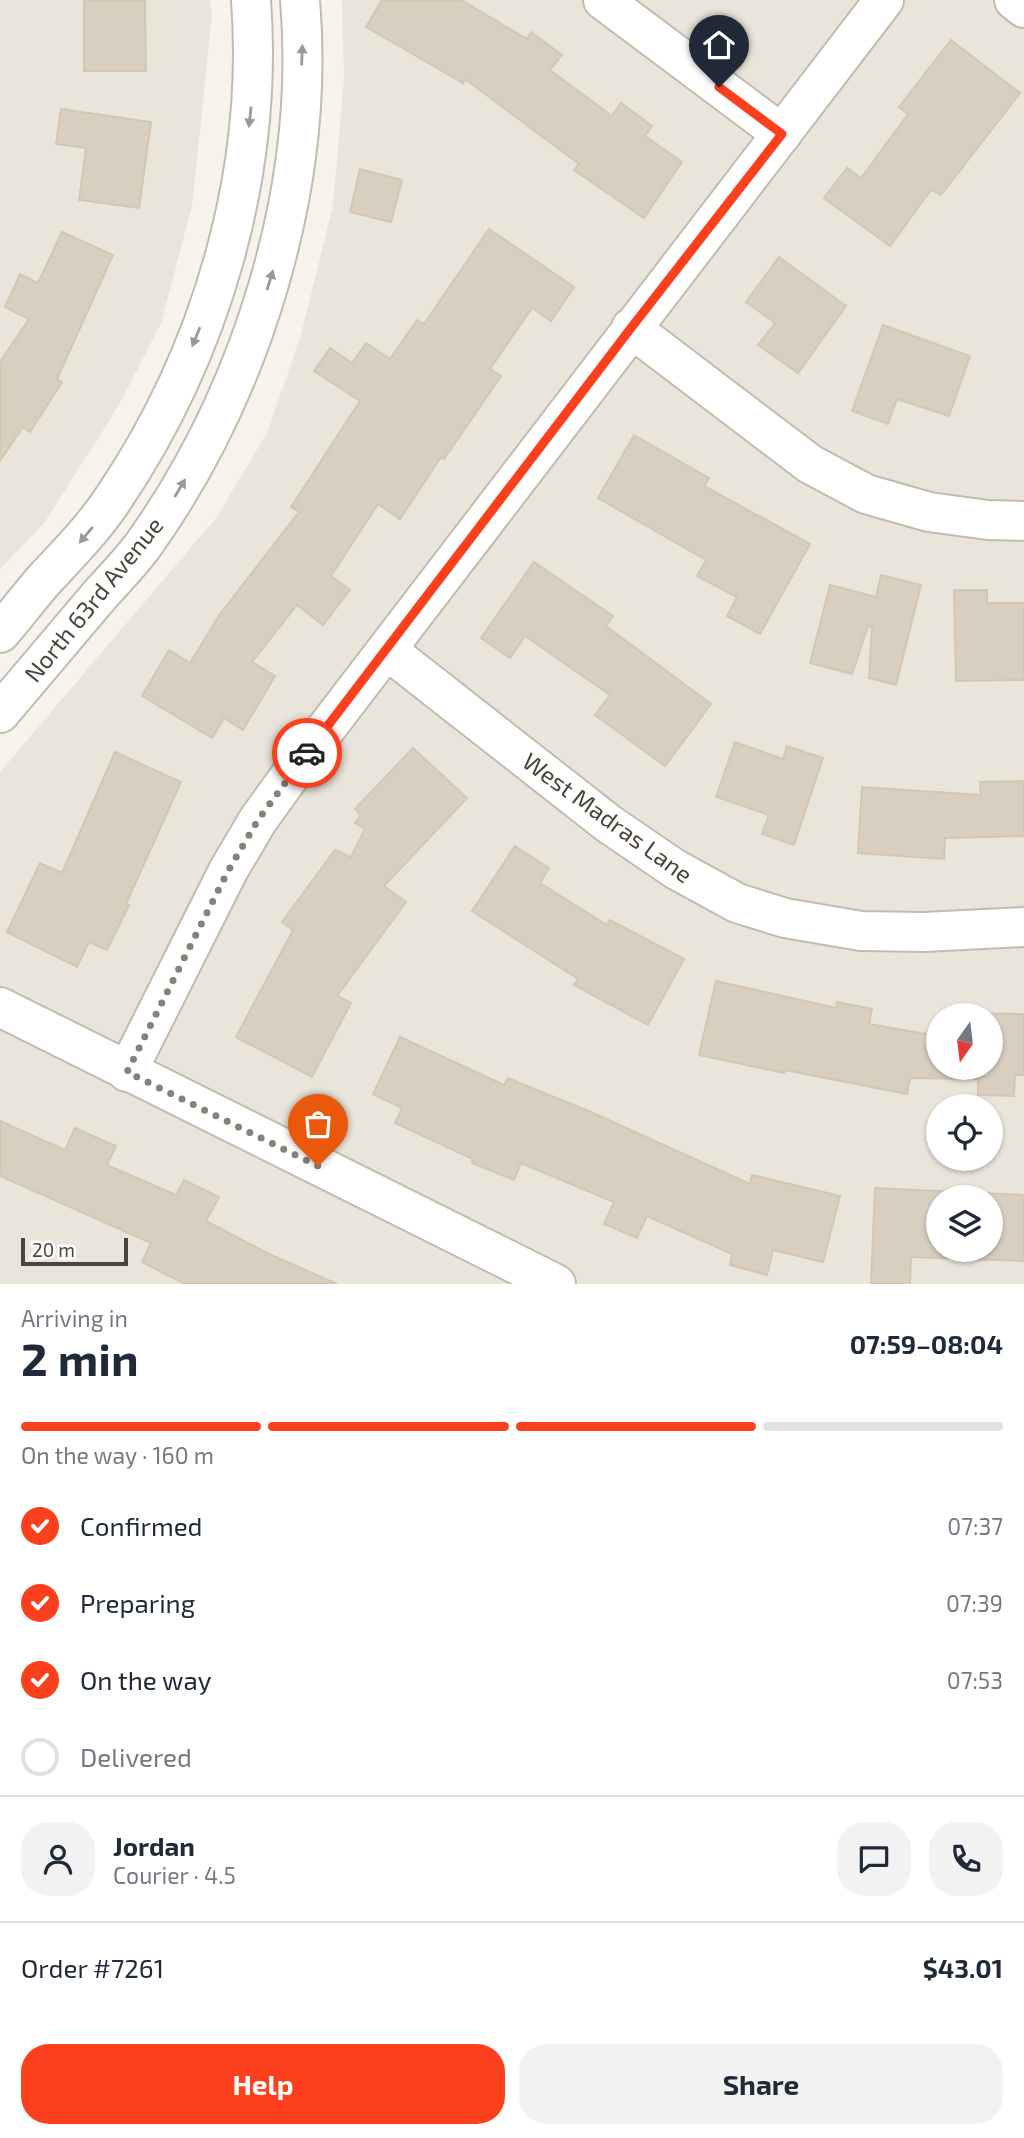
<!DOCTYPE html>
<meta charset="utf-8">
<style>
:root{--surface:#fff;--page:#f2f2f3;--text:#1f2937;--muted:#747a83;--line:#e0e1e3;--accent:#fc3f1d}
body{margin:0;font-family:"Exo 2",sans-serif;background:var(--page);color:var(--text);height:100vh;display:flex;flex-direction:column;font-size:26px;white-space:nowrap}
*{box-sizing:border-box;margin:0}
p{font-size:23px;color:var(--muted)}
.icon{flex:none;width:38px;height:38px;fill:none;stroke:currentColor;stroke-width:2;stroke-linecap:round;stroke-linejoin:round}
.map{position:relative;height:1284px;overflow:hidden}
.sheet{display:flex;flex-direction:column;background:var(--surface);flex:1}
.sheet>*{flex:none}
.needle{width:46px;rotate:194deg}
.tools{position:absolute;left:926px;top:1003px;display:grid;gap:14px}
.tools a{display:grid;place-items:center;width:77px;height:77px;border-radius:50%;background:var(--surface);box-shadow:0 2px 5px #0004;font-size:35px}
.scale{position:absolute;left:21px;bottom:18px;width:107px;box-sizing:border-box;padding-left:7px;border:4px solid #4b4439;border-top:0;font-size:19px;line-height:24px;white-space:nowrap;color:#4b4439;-webkit-text-stroke:5px #fff;paint-order:stroke}
.pin{position:absolute;display:grid;place-items:center;width:60px;height:60px;color:#fff;margin:-72px -30px;border-radius:50% 50% 50% 0;rotate:-45deg;box-shadow:0 0 7px #0007}
.pin .icon{rotate:45deg}
.courier{position:absolute;display:grid;place-items:center;width:70px;height:70px;margin:-35px;border:5px solid #fc3f1d;border-radius:50%;background:#fff;color:#222;box-shadow:0 2px 9px #0007}
.head em{font-style:normal;font-weight:700}
.head div{display:flex;flex-direction:column-reverse}
.head{display:flex;align-items:center;justify-content:space-between;height:119px;padding:0 21px}
h1{font-size:46px;font-weight:700;line-height:52px}
.bar{display:grid;grid-template-columns:repeat(4,1fr);gap:10px 7px;align-content:center;height:84px;padding:0 21px}
.bar i{height:9px;border-radius:5px;background:var(--line)}
.bar .on{background:var(--accent)}
.bar p{grid-column:span 4}
.line{display:flex;align-items:center;gap:18px;padding:0 21px;border-top:2px solid var(--line)}
.line div{flex:1}
.round{display:grid;place-items:center;flex:none;width:74px;height:74px;border-radius:28px;background:var(--page)}
ol{padding:0 21px;list-style:none}
li{display:flex;align-items:center;gap:21px;height:77px}
li p{margin-inline-start:auto}
li .icon{padding:7px;border-radius:50%;background:var(--accent);color:#fff;stroke-width:4}
li:last-child{color:var(--muted)}
li i{width:38px;height:38px;border:4px solid var(--line);border-radius:50%}
.cta{display:flex;gap:14px;margin-top:auto;padding:14px 21px}
.cta a{flex:1;height:80px;border-radius:28px;background:var(--accent);color:#fff;font-size:28px;font-weight:700;line-height:80px;text-align:center}
.cta a+a{background:var(--page);color:var(--text)}
.map>svg:first-child{display:block}
.residential{fill:#eae5da;fill-rule:evenodd}
.building{fill:#d8cfc1;stroke:#d3c7b4;stroke-width:2;fill-rule:evenodd}
.lines{fill:none;stroke-linecap:round;stroke-linejoin:round}
.minor-casing{stroke:#c2bbae;stroke-width:42}
.minor{stroke:#fff;stroke-width:38}
.oneway{fill:#9c9892}
.done{stroke:#878178;stroke-width:7;stroke-dasharray:0 12.6}
.route{stroke:#fc3f1d;stroke-width:9}
.labels{text-anchor:middle;dominant-baseline:central;stroke-width:7;stroke-linejoin:round;paint-order:stroke}
.street-label{font-size:24px;fill:#4b4439;stroke:#fff}
</style>
<div class="map">
<svg width="1024" height="1284" viewBox="0 0 1024 1284">
<rect width="100%" height="100%" fill="#f6f3ec"/>
<!-- residential -->
<g class="residential">
<path d="M0,0H210L212,15L192,206L161,323L119,405L44,523L0,569Z"/>
<path d="M342,0H1024V1284H0V772L216,518L268,431L301,334L333,205L344,79ZM938,1015H990V1068H938ZM938,1106H990V1158H938ZM938,1197H990V1250H938Z"/>
</g>
<!-- building -->
<g class="building">
<path d="M84,0H145L146,71H84Z"/>
<path d="M382,0H461L527,39L531,32L562,55L550,70L612,116L621,103L652,126L645,136L682,162L644,218L574,170L579,164L465,79L463,83L366,27Z"/>
<path d="M951,40L1020,93L941,195L931,190L890,246L824,198L847,168L861,178L908,114L899,107Z"/>
<path d="M61,109L151,122L139,208L79,200L86,148L56,144Z"/>
<path d="M360,169L402,180L391,222L350,212Z"/>
<path d="M489,229L574,287L551,321L532,308L490,369L501,376L444,459L441,457L400,519L378,504L331,576L350,590L323,625L297,605L252,662L275,676L243,730L224,718L212,738L142,696L169,650L190,663L220,614L299,512L291,507L360,401L314,371L330,348L352,363L366,343L390,359L417,320L424,324Z"/>
<path d="M62,232L113,255L57,379L62,382L30,432L23,427L0,461V362L29,319L5,307L20,274L38,283Z"/>
<path d="M779,257L846,306L798,373L758,345L775,323L746,302Z"/>
<path d="M883,325L970,356L949,416L897,399L888,424L852,411Z"/>
<path d="M634,435L709,478L704,486L810,544L760,634L727,616L737,597L697,576L706,560L598,498Z"/>
<path d="M534,562L613,616L606,626L711,704L665,766L595,715L610,695L525,636L510,658L481,638Z"/>
<path d="M881,575L921,585L896,685L869,678L872,627L868,626L852,674L810,663L830,585L876,597Z"/>
<path d="M954,590H987V603H1024V680L956,681Z"/>
<path d="M735,742L783,759L787,746L823,758L794,845L762,834L769,815L716,797Z"/>
<path d="M413,748L467,798L384,886L406,902L337,996L351,1003L312,1077L236,1037L293,930L282,922L335,850L351,857L365,829L355,823L361,815L355,809Z"/>
<path d="M115,752L181,782L126,904L129,905L107,950L89,942L77,967L7,932L40,863L62,873Z"/>
<path d="M1024,781V836L945,838L944,859L858,853L862,787L981,795L980,782Z"/>
<path d="M515,846L549,868L540,883L607,925L610,920L684,959L648,1025L574,985L578,979L472,911Z"/>
<path d="M716,981L836,1008L837,1002L872,1009L869,1024L938,1036V1068H990V1015H949V1013L1024,1014V1075H1015L1014,1096L978,1095V1079L910,1078L907,1094L785,1070L784,1073L699,1055Z"/>
<path d="M400,1037L504,1085L508,1078L593,1113L750,1184L752,1175L840,1196L823,1262L773,1250L767,1275L730,1265L732,1254L647,1216L637,1238L604,1224L614,1202L521,1163L514,1180L472,1163L473,1159L395,1123L402,1108L373,1094Z"/>
<path d="M0,1121L65,1150L75,1128L116,1146L107,1165L176,1195L184,1180L219,1197L206,1221L267,1253L337,1284H185L142,1262L151,1243L0,1176Z"/>
<path d="M875,1188L1024,1195V1261L911,1257L910,1284H871ZM938,1197H990V1250H938Z"/>
</g>
<g class="lines">
<defs>
<g id="minor">
<path d="M603,0L782,134"/>
<path d="M1014,0L1024,8"/>
<path d="M631,328L810,464L866,494L929,512L988,520L1024,521"/>
<path d="M0,633C15,616 29,597 44,580C68,554 93,529 113,499C211,354 264,174 251,0"/>
<path d="M387,650L609,824L675,869L737,903L785,918L861,931L924,932L1024,927"/>
<path d="M0,713C33,674 66,635 99,596C114,579 131,562 144,544C252,392 316,187 300,0"/>
<path d="M0,1007L556,1284"/>
<path d="M127,1072L228,871L258,820L292,773L884,0"/>
</g>
</defs>
<!-- minor casing -->
<use href="#minor" class="minor-casing"/>
<!-- minor -->
<use href="#minor" class="minor"/>
</g>
<!-- one-way arrows -->
<defs><path id="oneway-solid" d="M-6-.8H1V-3.2L6.5 0L1 3.2V.8H-6Z" transform="scale(1.75)"/></defs>
<g class="oneway">
<use href="#oneway-solid" transform="translate(302 55) rotate(-88)"/>
<use href="#oneway-solid" transform="translate(250 117) rotate(96)"/>
<use href="#oneway-solid" transform="translate(270 280) rotate(-73)"/>
<use href="#oneway-solid" transform="translate(196 337) rotate(112)"/>
<use href="#oneway-solid" transform="translate(180 488) rotate(-59)"/>
<use href="#oneway-solid" transform="translate(86 535) rotate(130)"/>
</g>
<g class="lines">
<!-- done -->
<path class="done" d="M307,753L258,820L228,871L127,1072L318,1166"/>
<!-- route -->
<path class="route" d="M307,753L631,328L782,134L719,87"/>
</g>
<g class="labels">
<!-- street labels -->
<g class="street-label">
<text transform="translate(93 599) rotate(-51)">North 63rd Avenue</text>
<text transform="translate(608 817) rotate(36)">West Madras Lane</text>
</g>
</g>
</svg>
<div class="tools">
<a><svg class="needle" viewBox="-14 -14 28 28"><path d="M0-13l5 13h-10z" fill="#e53935"/><path d="M0 13l5-13h-10z" fill="#747a83"/></svg></a>
<a><svg class="icon" aria-label="locate" viewBox="0 0 24 24"><circle cx="12" cy="12" r="6"/><path d="M12 2v4M12 18v4M2 12h4M18 12h4"/></svg></a>
<a><svg class="icon" aria-label="layers" viewBox="0 0 24 24"><path d="M12 4l9 5-9 5-9-5zM3 14l9 5 9-5"/></svg></a>
</div>
<div class="scale">20 m</div>
<div class="pin" style="left:318px;top:1166px;background:#ea580c"><svg class="icon" aria-label="bag" viewBox="0 0 24 24"><path d="M5 8h14l-1 12H6zM9 8a3 3 0 0 1 6 0"/></svg></div>
<div class="pin" style="left:719px;top:87px;background:#1f2937"><svg class="icon" aria-label="home" viewBox="0 0 24 24"><path d="M3 11l9-7 9 7M6 9v11h12V9"/></svg></div>
<div class="courier" style="left:307px;top:753px"><svg class="icon" aria-label="car" viewBox="0 0 24 24"><path d="M5 17H2v-5l4-1 3-4h7l3 4 3 1v5h-3M9 17h6M6 11h13"/><circle cx="7" cy="17" r="2"/><circle cx="17" cy="17" r="2"/></svg></div>
</div>
<section class="sheet">
<div class="head"><div><h1>2 min</h1><p>Arriving in</p></div><em>07:59–08:04</em></div>
<div class="bar"><i class="on"></i><i class="on"></i><i class="on"></i><i></i><p>On the way · 160 m</p></div>
<ol>
<li><svg class="icon" aria-label="check" viewBox="0 0 24 24"><path d="M5 12l5 5 9-10"/></svg>Confirmed<p>07:37</p></li>
<li><svg class="icon" aria-label="check" viewBox="0 0 24 24"><path d="M5 12l5 5 9-10"/></svg>Preparing<p>07:39</p></li>
<li><svg class="icon" aria-label="check" viewBox="0 0 24 24"><path d="M5 12l5 5 9-10"/></svg>On the way<p>07:53</p></li>
<li><i></i>Delivered</li>
</ol>
<div class="line" style="height:126px"><a class="round"><svg class="icon" aria-label="person" viewBox="0 0 24 24"><circle cx="12" cy="8" r="4"/><path d="M4 21q1-7 8-7t8 7"/></svg></a><div><b>Jordan</b><p>Courier · 4.5</p></div><a class="round"><svg class="icon" aria-label="chat" viewBox="0 0 24 24"><path d="M4 5h16v11H9l-5 4z"/></svg></a><a class="round"><svg class="icon" aria-label="phone" viewBox="0 0 24 24"><path d="M5 4h4l2 5-3 2q2 4 5 5l2-3 5 2v4C11 20 4 13 5 4z"/></svg></a></div>
<div class="line" style="height:91px"><div>Order #7261</div><b>$43.01</b></div>
<div class="cta"><a>Help</a><a>Share</a></div>
</section>
